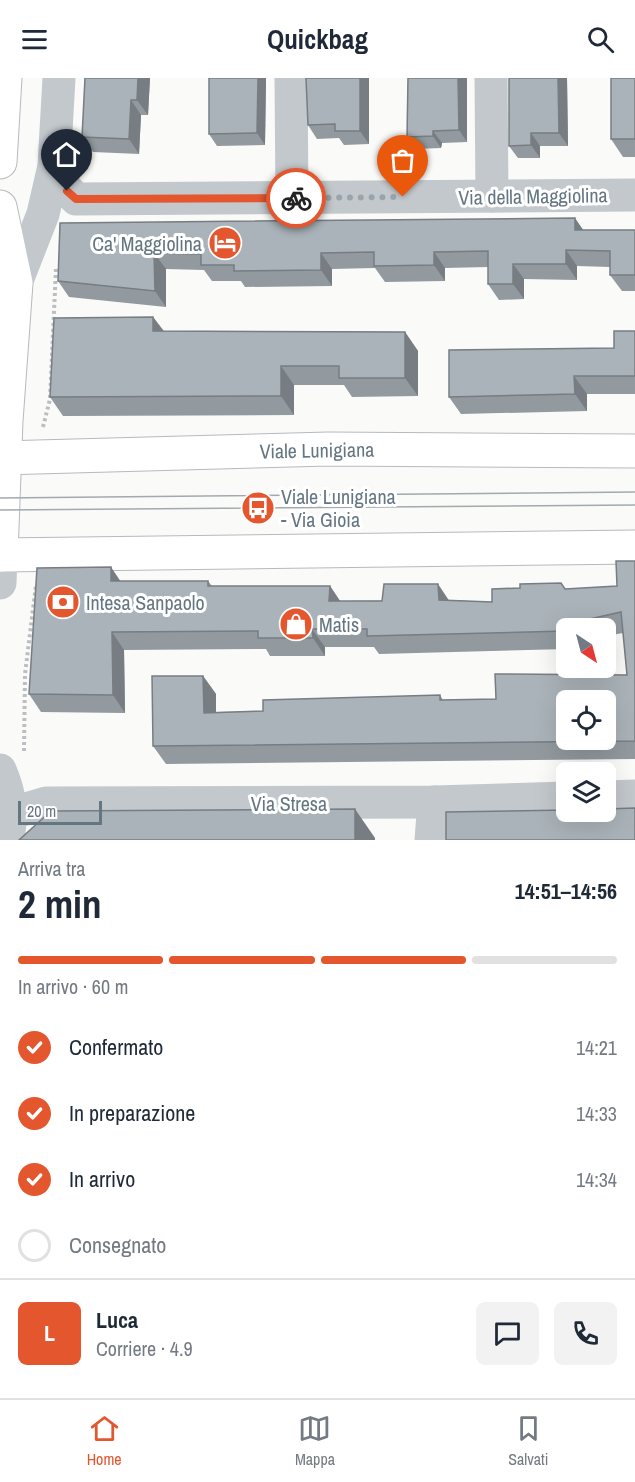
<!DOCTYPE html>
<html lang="it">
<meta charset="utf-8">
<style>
:root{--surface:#fff;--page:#f2f2f3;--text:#1f2937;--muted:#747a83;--line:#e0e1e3;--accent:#e4572e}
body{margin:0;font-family:"Archivo Narrow",sans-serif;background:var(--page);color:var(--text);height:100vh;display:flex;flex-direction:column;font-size:22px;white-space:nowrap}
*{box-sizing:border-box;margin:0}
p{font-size:20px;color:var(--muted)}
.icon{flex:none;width:33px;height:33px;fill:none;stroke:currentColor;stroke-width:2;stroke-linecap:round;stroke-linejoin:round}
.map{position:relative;height:762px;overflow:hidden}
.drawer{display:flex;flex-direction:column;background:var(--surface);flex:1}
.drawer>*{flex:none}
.needle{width:39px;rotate:144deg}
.controls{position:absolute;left:556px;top:540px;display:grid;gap:12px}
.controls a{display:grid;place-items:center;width:60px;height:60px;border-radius:9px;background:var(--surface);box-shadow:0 6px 24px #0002;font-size:30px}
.scale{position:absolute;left:18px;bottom:15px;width:84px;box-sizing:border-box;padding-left:6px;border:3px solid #657683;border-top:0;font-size:16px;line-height:21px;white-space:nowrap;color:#657683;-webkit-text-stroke:4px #fff;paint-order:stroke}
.pin{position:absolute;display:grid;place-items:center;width:51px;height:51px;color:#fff;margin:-62px -26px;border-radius:50% 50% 50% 0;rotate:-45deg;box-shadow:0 0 6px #0007}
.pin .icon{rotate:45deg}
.courier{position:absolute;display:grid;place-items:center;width:60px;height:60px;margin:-30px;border:4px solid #e4572e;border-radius:50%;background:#fff;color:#222;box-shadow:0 2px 8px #0007}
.overview em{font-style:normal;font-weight:700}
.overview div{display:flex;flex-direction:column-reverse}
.overview{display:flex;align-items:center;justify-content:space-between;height:102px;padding:0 18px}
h1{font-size:39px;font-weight:700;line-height:45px}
.bar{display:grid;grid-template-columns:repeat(4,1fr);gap:9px 6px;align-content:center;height:72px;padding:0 18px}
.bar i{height:8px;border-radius:4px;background:var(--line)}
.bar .on{background:var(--accent)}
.bar p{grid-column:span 4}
.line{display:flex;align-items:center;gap:15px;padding:0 18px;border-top:2px solid var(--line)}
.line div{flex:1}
.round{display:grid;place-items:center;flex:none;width:63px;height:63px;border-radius:9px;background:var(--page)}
ol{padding:0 18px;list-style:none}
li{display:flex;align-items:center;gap:18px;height:66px}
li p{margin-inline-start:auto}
li .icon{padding:6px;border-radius:50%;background:var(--accent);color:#fff;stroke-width:4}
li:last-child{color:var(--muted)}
li i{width:33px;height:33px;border:3px solid var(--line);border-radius:50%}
header{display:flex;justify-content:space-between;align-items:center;height:78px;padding:0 18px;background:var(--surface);font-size:27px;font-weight:700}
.tabs{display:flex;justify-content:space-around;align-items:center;height:84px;border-top:2px solid var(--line);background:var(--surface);font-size:16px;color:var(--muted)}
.tabs a{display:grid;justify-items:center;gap:3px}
.tabs .on{color:var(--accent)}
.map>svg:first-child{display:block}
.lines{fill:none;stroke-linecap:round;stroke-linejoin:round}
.major-casing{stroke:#b5babe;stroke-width:35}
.path{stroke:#bbbfc2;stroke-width:4;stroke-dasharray:3 3;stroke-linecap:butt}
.minor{stroke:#c3c8cc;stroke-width:33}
.major{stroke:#fff;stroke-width:33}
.tram{stroke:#a2aab0;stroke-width:1.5}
.wall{fill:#929a9f}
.shaded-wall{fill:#777d82}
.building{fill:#aab3b9;stroke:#777d82;stroke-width:1.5;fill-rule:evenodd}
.done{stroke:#99a4ac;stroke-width:6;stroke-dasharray:0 10.8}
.route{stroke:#e4572e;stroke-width:8}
.labels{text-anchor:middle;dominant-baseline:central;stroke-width:6;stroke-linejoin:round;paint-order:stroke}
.street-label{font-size:20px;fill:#657683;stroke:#fff}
.poi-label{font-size:20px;fill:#657683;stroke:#fff;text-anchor:start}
</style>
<header><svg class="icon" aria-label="menu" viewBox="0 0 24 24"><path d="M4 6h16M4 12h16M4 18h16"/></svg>Quickbag<svg class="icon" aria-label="search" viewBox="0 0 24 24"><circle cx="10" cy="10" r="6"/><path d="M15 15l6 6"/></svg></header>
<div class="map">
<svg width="635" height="762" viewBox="0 0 635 762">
<rect width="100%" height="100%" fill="#fafaf8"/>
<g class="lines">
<defs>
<g id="major">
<path d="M0,84L5,0"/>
<path d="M0,129L16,205L6,343L1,477"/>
<path d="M0,380L328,371L635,373"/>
<path d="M0,477L635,469"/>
</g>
</defs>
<!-- major casing -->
<use href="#major" class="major-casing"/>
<!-- path -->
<g class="path">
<path d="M43,349L50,321L56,190"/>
<path d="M24,673L25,596L36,507"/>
</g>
<!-- minor -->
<g class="minor">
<path d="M291,0L292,121"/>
<path d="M491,0L492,118"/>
<path d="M54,88L62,106L76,121L635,117"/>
<path d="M16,205L43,136L54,88L59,0"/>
<path d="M0,505L1,477"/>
<path d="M0,692C11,717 12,735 8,762"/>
<path d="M606,719L635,718"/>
<path d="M12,735L46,725L434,724L567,720"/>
<path d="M431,762L434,724"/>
</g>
<!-- major -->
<use href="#major" class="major"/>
<!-- tram -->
<g class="tram">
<path d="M0,420L635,414"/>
<path d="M0,432L635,427"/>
</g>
</g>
<!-- wall -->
<g class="wall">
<path d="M85,0H150L148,37H141L139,76L93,74L82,59Z"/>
<path d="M266,0L265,67L217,68L209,56Z"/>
<path d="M369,0V66L344,67L339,60L317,61L308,47Z"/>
<path d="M408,0H467V64L442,65L441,70L415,71L407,59Z"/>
<path d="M509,0H567L568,68H540V80H518L509,68Z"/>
<path d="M635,0V79H623L611,61Z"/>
<path d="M60,145L583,152H635V213H622L610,197V189L577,188V202L524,201V221L499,222L488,206V189L445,190V203L385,204L375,190L332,191V208L245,209L241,203H212L204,192L166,191V229L69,219L58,203Z"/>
<path d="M153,239L164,253L405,254L418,273V318L352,319L344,307H294V337L63,338L50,319Z"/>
<path d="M635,253V316H587V333L461,336L449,319L614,270Z"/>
<path d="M635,483V681L166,686L153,668L203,598L216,616V634L263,633L440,617L443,622L496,621L627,597L623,555L606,558V550H567V571L379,576L374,569H325V578H270L266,571L124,572L125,635L41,634L29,616L121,503H208L212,508H330L340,523L449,522L492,524L565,511L617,508Z"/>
</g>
<!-- shaded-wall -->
<g class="shaded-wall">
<path d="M138,0H150L148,37L137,22Z"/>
<path d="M258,0H266L265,67L257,55Z"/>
<path d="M360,0H369V66L360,53Z"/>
<path d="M458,0H467V64L459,52Z"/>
<path d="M558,0H567L568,68L559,55Z"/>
<path d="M131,22L141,37L139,76L129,61Z"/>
<path d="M433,53L442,65L441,70L433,58Z"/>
<path d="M531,55L540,68V80L531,67Z"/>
<path d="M575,140L586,156L575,152Z"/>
<path d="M566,172L577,188V202L566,186Z"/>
<path d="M434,174L445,190V203L434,187Z"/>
<path d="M154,175L166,191V229L155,213Z"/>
<path d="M321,175L332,191V208L321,192Z"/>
<path d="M513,186L524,201V221L513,206Z"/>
<path d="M153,239L167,258L153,253Z"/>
<path d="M405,254L418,273V318L405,300Z"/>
<path d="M281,288L294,307V337L281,318Z"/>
<path d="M574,298L587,316V333L575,316Z"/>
<path d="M111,489L123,507L111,503Z"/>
<path d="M438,506L450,524L439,522Z"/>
<path d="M330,508L342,526L329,523Z"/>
<path d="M312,551L325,569V578L313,560Z"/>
<path d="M112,554L124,572L125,635L113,617Z"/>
<path d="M203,598L216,616V653L204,635Z"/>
<path d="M355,731L375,760V762H355Z"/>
</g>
<!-- building -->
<g class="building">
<path d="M85,0H138L137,22H131L129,61L82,59Z"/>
<path d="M209,0H258L257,55L209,56Z"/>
<path d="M306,0H360V53H335V46L308,47Z"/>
<path d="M408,0H458L459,52L433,53V58L407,59Z"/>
<path d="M509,0H558L559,55H531V67L509,68Z"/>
<rect x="611" y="0" width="24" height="61"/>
<path d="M575,140V152H635V197H610V173L566,172V186H513V206H488V173L434,174V187L374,188V174L321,175V192L234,193V187H201V176L154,175L155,213L58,203L60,145Z"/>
<path d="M153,239V253L405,254V300H339V288H281V318L50,319L54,240Z"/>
<path d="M614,253H635V298H574L575,316L449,319V272L614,270Z"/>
<path d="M616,483H635V663L153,668L152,598H203L204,635L263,633V622L440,617V622L496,621L495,596L627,597L621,534L567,546V553L367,558V551H312L313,560H258V553L112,554L113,617L29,616L37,490L111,489V503H208V508H330L329,523H382L384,506H438L439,522L492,524V511L520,510V506L561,505L565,511L617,508ZM567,622H606V662H567Z"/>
<path d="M635,730V762H446V734L567,732V734H606V731Z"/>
<path d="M355,731V762H19L51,733Z"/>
</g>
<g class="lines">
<!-- done -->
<path class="done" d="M296,120L403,119"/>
<!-- route -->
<path class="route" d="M67,113L76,121L296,120"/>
</g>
<!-- icons -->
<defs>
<symbol id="hotel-disc" viewBox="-11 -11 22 22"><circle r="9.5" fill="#e4572e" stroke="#fff"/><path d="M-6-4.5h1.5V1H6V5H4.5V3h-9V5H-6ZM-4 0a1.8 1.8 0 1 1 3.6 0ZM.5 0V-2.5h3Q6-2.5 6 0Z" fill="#fff"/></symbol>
<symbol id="bus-disc" viewBox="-11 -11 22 22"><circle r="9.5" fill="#e4572e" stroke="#fff"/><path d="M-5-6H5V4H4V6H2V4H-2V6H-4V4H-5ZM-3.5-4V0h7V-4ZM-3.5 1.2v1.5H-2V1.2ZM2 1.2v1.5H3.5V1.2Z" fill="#fff"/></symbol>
<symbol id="bank-disc" viewBox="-11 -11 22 22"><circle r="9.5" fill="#e4572e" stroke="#fff"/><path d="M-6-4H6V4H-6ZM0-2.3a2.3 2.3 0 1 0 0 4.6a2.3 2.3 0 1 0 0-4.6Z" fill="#fff"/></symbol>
<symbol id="shop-disc" viewBox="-11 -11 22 22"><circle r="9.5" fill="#e4572e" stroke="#fff"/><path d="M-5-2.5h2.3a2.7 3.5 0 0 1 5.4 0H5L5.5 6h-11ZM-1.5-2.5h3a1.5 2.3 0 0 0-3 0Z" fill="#fff"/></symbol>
</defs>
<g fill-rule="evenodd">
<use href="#hotel-disc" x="206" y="146" width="38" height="38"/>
<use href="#bus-disc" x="239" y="411" width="38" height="38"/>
<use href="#bank-disc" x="44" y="505" width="38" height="38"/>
<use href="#shop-disc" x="277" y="527" width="38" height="38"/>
</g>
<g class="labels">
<!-- street labels -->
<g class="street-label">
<text transform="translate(533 118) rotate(-1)">Via della Maggiolina</text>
<text transform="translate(317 372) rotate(-1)">Viale Lunigiana</text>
<text x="289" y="725">Via Stresa</text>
</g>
<!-- poi labels -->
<g class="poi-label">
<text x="202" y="165" text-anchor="end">Ca' Maggiolina</text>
<text x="281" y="418">Viale Lunigiana<tspan x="281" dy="23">- Via Gioia</tspan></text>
<text x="86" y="524">Intesa Sanpaolo</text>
<text x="319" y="546">Matis</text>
</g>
</g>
</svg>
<div class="controls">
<a><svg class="needle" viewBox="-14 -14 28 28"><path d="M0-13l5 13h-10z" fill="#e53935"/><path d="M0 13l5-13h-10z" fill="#747a83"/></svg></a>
<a><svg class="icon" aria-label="locate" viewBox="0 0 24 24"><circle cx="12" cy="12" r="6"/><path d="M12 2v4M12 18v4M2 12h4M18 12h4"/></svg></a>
<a><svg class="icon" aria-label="layers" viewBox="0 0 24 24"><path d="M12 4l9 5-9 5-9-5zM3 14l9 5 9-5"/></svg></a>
</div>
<div class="scale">20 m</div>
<div class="pin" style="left:403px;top:119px;background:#ea580c"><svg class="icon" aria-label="bag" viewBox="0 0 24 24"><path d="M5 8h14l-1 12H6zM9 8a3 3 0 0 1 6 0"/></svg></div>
<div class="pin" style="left:67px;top:113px;background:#1f2937"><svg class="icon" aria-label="home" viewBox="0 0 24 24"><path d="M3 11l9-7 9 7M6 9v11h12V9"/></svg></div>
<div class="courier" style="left:296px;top:120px"><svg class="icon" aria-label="bike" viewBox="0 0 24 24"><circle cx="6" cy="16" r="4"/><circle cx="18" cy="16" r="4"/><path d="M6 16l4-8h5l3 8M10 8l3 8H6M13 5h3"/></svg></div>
</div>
<section class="drawer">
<div class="overview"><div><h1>2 min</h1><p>Arriva tra</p></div><em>14:51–14:56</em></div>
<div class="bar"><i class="on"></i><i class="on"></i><i class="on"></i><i></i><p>In arrivo · 60 m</p></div>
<ol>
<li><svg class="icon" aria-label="check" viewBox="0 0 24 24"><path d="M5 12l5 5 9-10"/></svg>Confermato<p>14:21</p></li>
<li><svg class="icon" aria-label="check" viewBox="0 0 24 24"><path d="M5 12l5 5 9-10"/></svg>In preparazione<p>14:33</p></li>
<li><svg class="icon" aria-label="check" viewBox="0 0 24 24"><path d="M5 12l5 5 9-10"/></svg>In arrivo<p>14:34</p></li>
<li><i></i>Consegnato</li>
</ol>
<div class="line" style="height:108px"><b class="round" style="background:var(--accent);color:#fff">L</b><div><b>Luca</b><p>Corriere · 4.9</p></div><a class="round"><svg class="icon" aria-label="chat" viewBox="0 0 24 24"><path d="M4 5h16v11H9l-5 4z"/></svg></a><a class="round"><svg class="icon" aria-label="phone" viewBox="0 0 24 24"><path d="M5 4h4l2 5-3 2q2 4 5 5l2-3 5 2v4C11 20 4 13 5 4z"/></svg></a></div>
</section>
<nav class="tabs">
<a class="on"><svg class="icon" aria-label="home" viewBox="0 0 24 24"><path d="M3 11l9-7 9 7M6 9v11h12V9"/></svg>Home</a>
<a><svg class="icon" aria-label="map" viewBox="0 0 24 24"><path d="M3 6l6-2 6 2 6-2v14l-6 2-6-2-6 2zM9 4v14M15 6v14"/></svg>Mappa</a>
<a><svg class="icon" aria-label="saved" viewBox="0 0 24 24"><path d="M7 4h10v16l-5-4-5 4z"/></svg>Salvati</a>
</nav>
